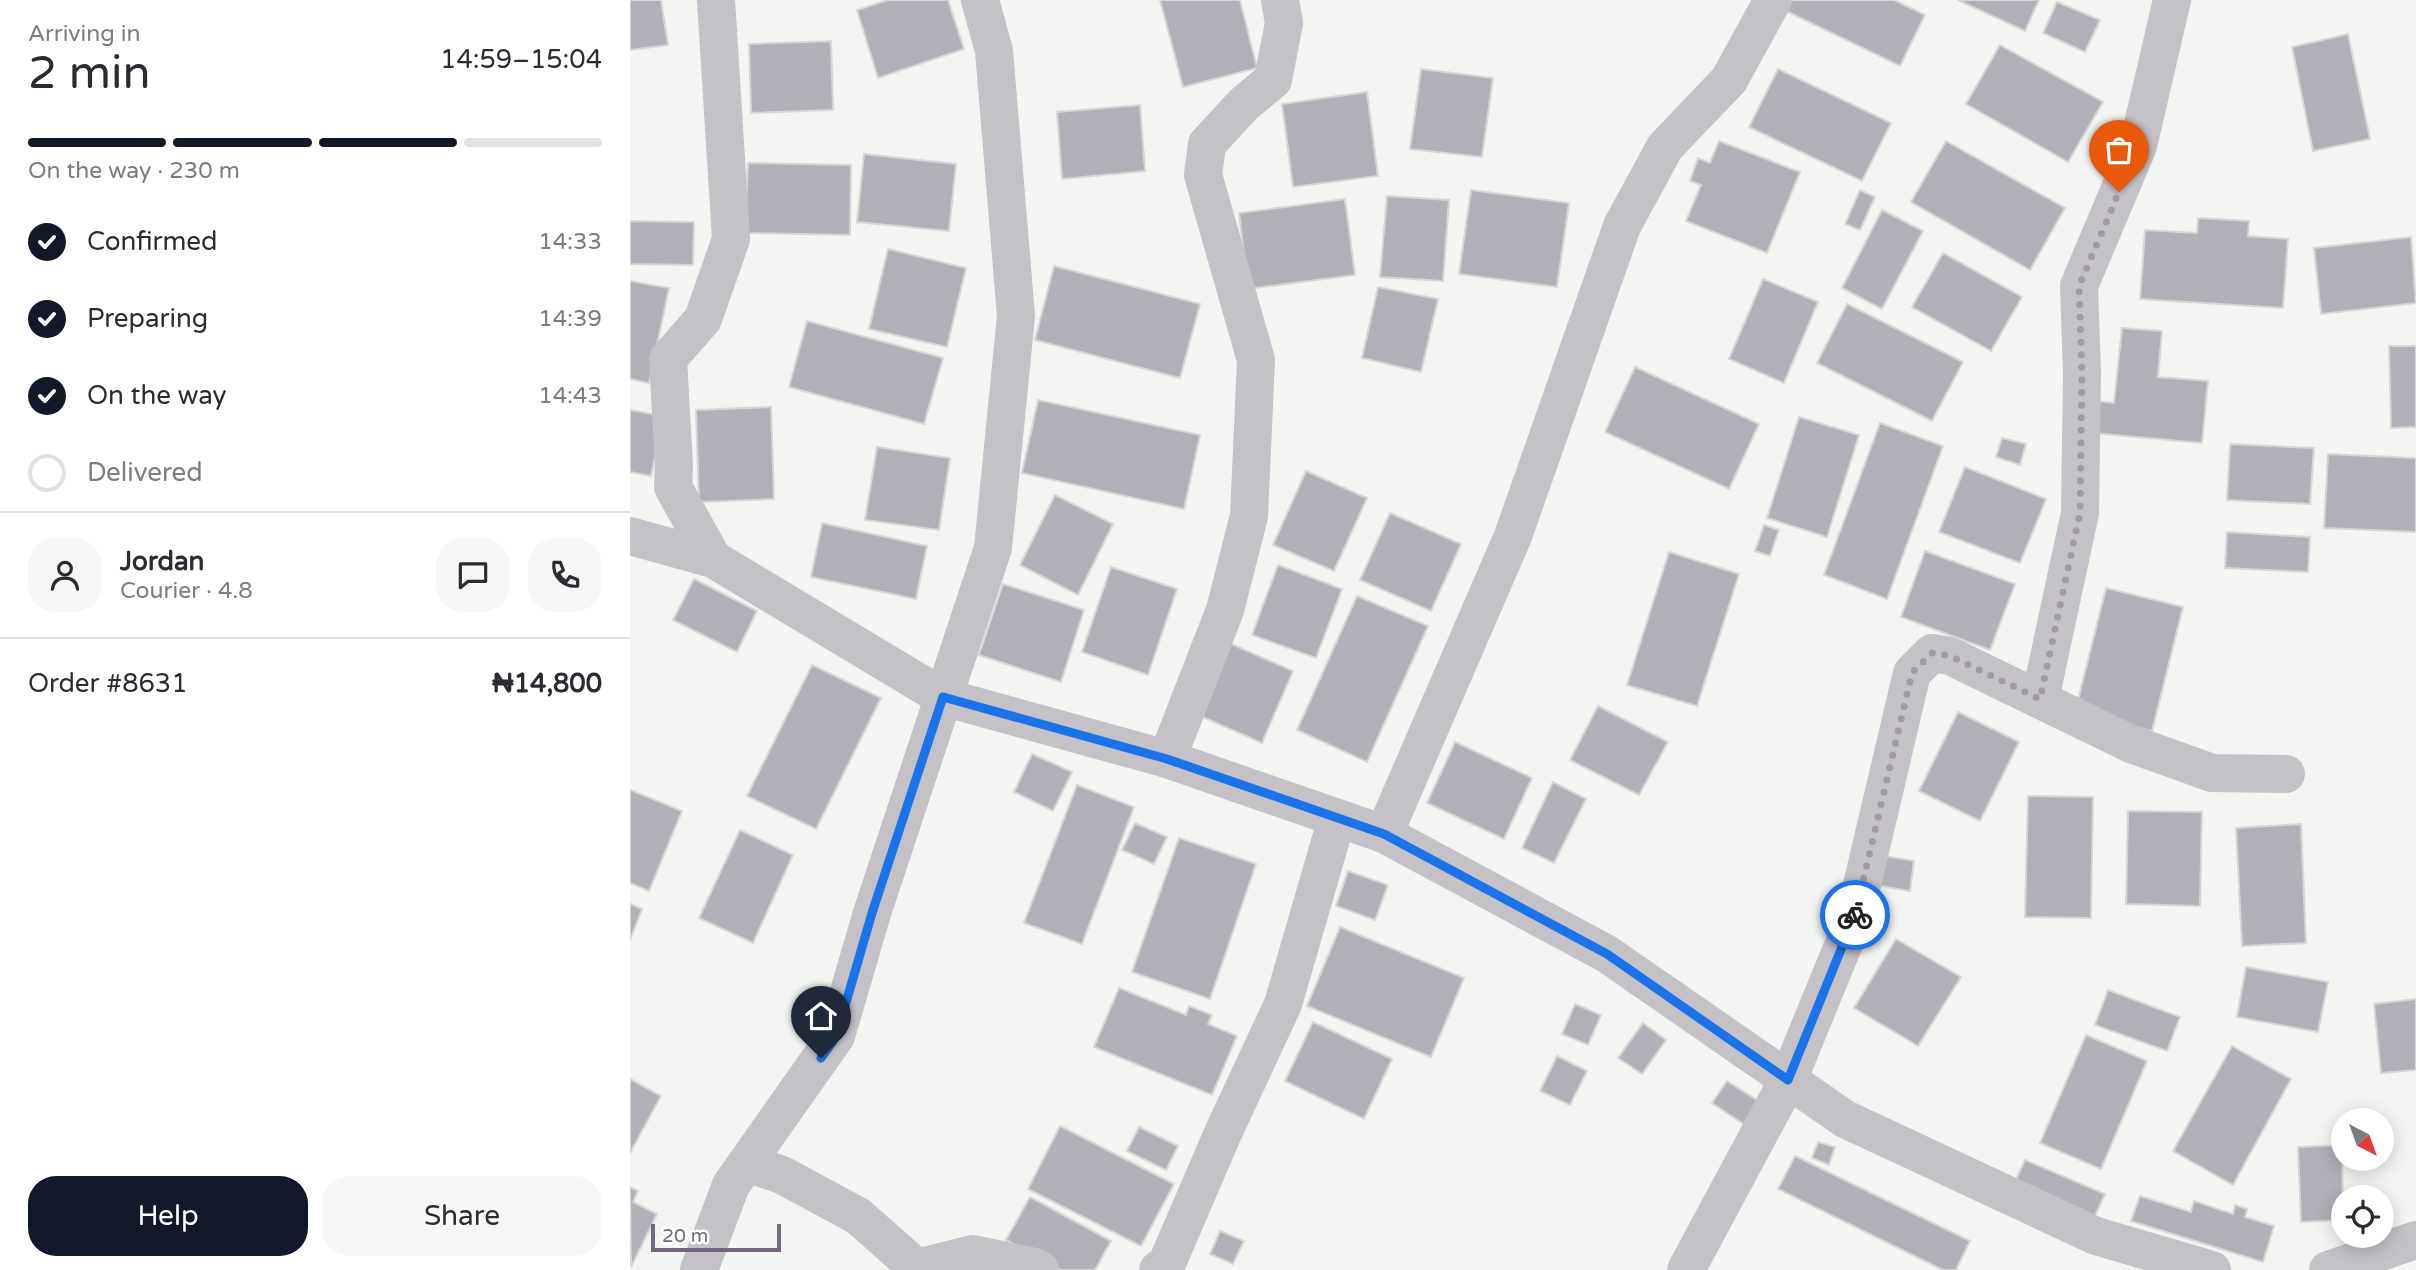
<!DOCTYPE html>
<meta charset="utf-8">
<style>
:root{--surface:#fff;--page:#f7f7f7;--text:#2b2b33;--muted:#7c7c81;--line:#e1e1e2;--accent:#111827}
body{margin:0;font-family:"Varela Round",sans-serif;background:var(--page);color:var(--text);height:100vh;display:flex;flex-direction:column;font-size:26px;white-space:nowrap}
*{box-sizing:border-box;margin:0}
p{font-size:23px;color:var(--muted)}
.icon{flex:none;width:38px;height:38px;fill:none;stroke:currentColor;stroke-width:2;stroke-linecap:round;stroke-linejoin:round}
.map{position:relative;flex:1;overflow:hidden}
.sheet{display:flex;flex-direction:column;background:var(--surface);width:630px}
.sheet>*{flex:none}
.needle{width:46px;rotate:139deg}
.buttons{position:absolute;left:1701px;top:1108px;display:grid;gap:14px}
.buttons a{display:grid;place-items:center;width:63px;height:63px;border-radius:50%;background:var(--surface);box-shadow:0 4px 18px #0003;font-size:35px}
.scale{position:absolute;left:21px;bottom:18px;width:130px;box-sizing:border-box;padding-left:7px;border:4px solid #736780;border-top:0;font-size:19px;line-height:24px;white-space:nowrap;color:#736780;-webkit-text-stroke:5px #fff;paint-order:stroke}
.pin{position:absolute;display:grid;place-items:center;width:60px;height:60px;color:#fff;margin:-72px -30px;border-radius:50% 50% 50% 0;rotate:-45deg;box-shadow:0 0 7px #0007}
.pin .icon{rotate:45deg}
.courier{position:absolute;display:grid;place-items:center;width:70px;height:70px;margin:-35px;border:5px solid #1a73e8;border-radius:50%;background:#fff;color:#222;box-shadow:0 2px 9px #0007}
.summary em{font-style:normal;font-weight:600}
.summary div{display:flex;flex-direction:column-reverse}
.summary{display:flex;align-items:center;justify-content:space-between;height:119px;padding:0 28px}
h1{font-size:46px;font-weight:600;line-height:52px}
.bar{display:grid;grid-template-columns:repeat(4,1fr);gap:10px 7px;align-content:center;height:84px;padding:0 28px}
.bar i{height:9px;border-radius:5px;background:var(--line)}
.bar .current{background:var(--accent)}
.bar p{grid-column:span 4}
.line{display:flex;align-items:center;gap:18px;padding:0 28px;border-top:2px solid var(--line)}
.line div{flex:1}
.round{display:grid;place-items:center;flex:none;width:74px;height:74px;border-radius:28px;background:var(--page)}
ol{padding:0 28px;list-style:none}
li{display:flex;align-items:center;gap:21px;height:77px}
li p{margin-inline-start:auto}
li .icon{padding:7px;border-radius:50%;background:var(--accent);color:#fff;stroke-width:4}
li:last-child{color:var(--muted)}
li i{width:38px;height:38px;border:4px solid var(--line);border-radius:50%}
.button{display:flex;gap:14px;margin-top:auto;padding:14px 28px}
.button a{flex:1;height:80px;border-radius:28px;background:var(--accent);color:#fff;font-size:28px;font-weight:600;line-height:80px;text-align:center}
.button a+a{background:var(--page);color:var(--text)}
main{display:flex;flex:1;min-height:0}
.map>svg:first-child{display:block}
.building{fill:#b3afb9;stroke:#d5d7d5;stroke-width:2}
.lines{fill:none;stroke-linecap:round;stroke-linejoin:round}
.street{stroke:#c4c1c7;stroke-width:38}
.done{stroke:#9f99a8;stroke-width:7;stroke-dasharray:0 12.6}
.route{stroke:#1a73e8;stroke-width:9}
</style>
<main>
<section class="sheet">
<div class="summary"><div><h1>2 min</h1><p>Arriving in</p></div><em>14:59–15:04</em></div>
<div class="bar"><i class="current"></i><i class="current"></i><i class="current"></i><i></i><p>On the way · 230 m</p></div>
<ol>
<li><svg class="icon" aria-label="check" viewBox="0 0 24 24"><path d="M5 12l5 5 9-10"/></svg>Confirmed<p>14:33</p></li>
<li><svg class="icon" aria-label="check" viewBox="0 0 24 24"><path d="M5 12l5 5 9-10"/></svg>Preparing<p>14:39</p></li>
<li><svg class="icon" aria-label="check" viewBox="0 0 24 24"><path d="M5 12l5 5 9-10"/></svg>On the way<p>14:43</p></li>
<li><i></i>Delivered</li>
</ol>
<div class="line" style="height:126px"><a class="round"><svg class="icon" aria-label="person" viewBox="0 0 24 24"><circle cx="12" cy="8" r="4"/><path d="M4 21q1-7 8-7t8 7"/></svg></a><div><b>Jordan</b><p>Courier · 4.8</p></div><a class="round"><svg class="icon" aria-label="chat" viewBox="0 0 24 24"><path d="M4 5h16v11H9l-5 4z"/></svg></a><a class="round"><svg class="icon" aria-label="phone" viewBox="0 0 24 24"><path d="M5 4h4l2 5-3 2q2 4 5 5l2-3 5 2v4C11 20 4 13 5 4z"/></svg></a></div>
<div class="line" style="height:91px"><div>Order #8631</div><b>₦14,800</b></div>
<div class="button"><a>Help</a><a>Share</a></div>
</section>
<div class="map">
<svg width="1786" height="1270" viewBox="0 0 1786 1270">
<rect width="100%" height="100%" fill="#f2f5f2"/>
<!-- building -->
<g class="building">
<path d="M0,0H31L38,45L0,50Z"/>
<path d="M258,0H318L334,49L248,78L227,10Z"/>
<path d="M530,0H610L627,68L553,87Z"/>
<path d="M1156,0H1264L1295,15L1270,66L1152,9Z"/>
<path d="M1328,0H1409L1395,31Z"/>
<path d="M1427,2L1470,20L1455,52L1413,33Z"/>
<path d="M1718,34L1740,139L1683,151L1662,47Z"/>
<path d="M201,41L203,110L121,113L119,44Z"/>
<path d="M1370,45L1473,102L1438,162L1336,104Z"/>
<path d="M791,69L863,78L852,157L780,149Z"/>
<path d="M1148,69L1261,123L1232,181L1119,127Z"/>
<path d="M737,92L748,176L663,187L652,104Z"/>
<path d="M510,105L515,171L432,179L427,112Z"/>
<path d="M1089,141L1170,172L1137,253L1056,221L1071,185L1060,181L1068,158L1080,163Z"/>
<path d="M1316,141L1435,208L1400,270L1281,202Z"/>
<path d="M234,154L326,164L319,231L227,222Z"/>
<path d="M118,163L221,165L220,235L115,233Z"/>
<path d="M841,190L939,203L927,287L829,274Z"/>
<path d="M1230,190L1245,197L1230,230L1215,224Z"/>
<path d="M757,196L819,200L813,281L750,277Z"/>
<path d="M715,199L725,275L618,289L609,213Z"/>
<path d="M1252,210L1293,231L1252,309L1212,288Z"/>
<path d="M1568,218L1619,221L1618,236L1658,239L1653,308L1510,299L1515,230L1567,233Z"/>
<path d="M0,221L64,222L63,265L0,264Z"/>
<path d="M1781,237L1786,303L1691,314L1684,248Z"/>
<path d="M258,249L336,268L317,347L239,329Z"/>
<path d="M1313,253L1392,297L1361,351L1282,307Z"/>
<path d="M424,266L570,304L550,378L405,340Z"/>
<path d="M1133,279L1188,302L1154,383L1099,359Z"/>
<path d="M0,281L39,288L19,383L0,379Z"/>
<path d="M748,287L808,299L791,372L732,358Z"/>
<path d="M1217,304L1333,362L1302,421L1187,363Z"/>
<path d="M177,321L313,358L294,424L159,387Z"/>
<path d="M1492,328L1532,331L1528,377L1578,381L1572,443L1463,433L1465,401L1484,403Z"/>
<path d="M1759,346H1786V427L1761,428Z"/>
<path d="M1005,367L1129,424L1099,489L975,432Z"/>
<path d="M408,400L570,435L554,509L392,473Z"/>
<path d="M141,407L144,499L69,502L66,410Z"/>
<path d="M0,410L34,416L21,476L0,472Z"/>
<path d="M1169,417L1229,435L1197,537L1137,518Z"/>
<path d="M1250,423L1313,446L1257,599L1194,575Z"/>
<path d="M1372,438L1396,444L1390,465L1366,457Z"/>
<path d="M1600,444L1684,448L1680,504L1597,500Z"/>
<path d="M247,447L320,458L309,530L235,520Z"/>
<path d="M1698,454L1786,458V532L1694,528Z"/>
<path d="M1335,467L1416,499L1390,563L1309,532Z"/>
<path d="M676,471L737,498L704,571L643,545Z"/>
<path d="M425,495L483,524L448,595L390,565Z"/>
<path d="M760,513L831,544L801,611L730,580Z"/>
<path d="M192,523L297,546L286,599L181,577Z"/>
<path d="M1134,525L1149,530L1140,556L1125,551Z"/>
<path d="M1597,532L1680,537L1678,572L1595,568Z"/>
<path d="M1295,551L1385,584L1360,650L1271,617Z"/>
<path d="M1039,552L1109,574L1067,706L997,685Z"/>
<path d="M648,565L712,589L686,658L622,635Z"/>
<path d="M481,567L547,589L518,675L452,652Z"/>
<path d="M64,579L127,611L107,652L43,620Z"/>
<path d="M373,584L454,610L431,682L349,655Z"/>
<path d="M1476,588L1553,607L1522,731L1445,712Z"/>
<path d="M727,596L798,626L737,762L667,730Z"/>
<path d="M590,639L663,671L632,743L559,711Z"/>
<path d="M182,665L251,698L186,829L117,796Z"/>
<path d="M968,706L1038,742L1009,795L940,760Z"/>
<path d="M1328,712L1389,742L1350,821L1289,791Z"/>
<path d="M825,742L902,778L874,839L797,803Z"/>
<path d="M402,754L442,772L423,811L384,792Z"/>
<path d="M923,782L956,799L924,863L892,848Z"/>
<path d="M447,785L504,807L452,944L394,923Z"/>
<path d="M0,790L52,811L19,891L0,883Z"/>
<path d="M1398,796L1463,797L1461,918L1395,917Z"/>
<path d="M1498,811L1572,812L1570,906L1496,904Z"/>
<path d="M505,823L537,837L524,864L492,850Z"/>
<path d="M1671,824L1676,943L1612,946L1606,828Z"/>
<path d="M110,830L163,855L123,943L69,918Z"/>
<path d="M549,838L626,864L580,999L502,972Z"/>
<path d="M1250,855L1284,861L1280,891L1244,885Z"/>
<path d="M718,871L758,885L745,920L706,906Z"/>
<path d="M0,904L12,909L0,940Z"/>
<path d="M710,927L834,978L801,1057L677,1006Z"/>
<path d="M1266,939L1331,977L1288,1046L1224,1008Z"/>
<path d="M1616,967L1698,982L1688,1032L1607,1017Z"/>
<path d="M489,988L556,1015L559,1006L582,1015L578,1024L607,1036L582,1095L464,1047Z"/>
<path d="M1478,990L1550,1017L1537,1051L1465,1025Z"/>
<path d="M1786,999V1070L1751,1073L1744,1004Z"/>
<path d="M945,1004L971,1015L958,1045L932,1034Z"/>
<path d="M683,1022L762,1059L734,1119L655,1081Z"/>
<path d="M1013,1023L1036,1040L1012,1074L988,1058Z"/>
<path d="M1456,1035L1517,1061L1471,1169L1410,1143Z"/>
<path d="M1602,1046L1661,1079L1603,1185L1543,1151Z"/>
<path d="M927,1056L957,1071L940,1105L910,1091Z"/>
<path d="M0,1079L31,1096L0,1153Z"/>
<path d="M1097,1081L1130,1102L1115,1125L1082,1103Z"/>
<path d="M430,1126L544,1184L511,1246L398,1189Z"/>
<path d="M509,1127L548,1146L536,1170L497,1151Z"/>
<path d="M1188,1142L1205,1147L1199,1165L1182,1158Z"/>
<path d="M1712,1145L1713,1220L1671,1222L1668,1147Z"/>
<path d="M1165,1156L1340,1241L1326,1270H1313L1148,1189Z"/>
<path d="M1395,1160L1475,1194L1463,1220L1383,1186Z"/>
<path d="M0,1187L8,1191L3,1202L27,1214L1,1267Z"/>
<path d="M1510,1196L1561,1212L1564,1201L1603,1214L1605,1205L1617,1209L1615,1217L1644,1226L1633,1262L1501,1221Z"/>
<path d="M400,1197L481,1241L465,1270H431L376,1240Z"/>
<path d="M590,1231L614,1241L603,1264L580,1254Z"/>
</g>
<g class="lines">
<!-- street -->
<g class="street">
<path d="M0,536L83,559L313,697L537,759L754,834L977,954L1215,1119L1466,1236L1582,1270"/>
<path d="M83,559L43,487L44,465L38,359L73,319L101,239L86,0"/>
<path d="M1410,699L1450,513L1452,373L1449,286L1508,146L1542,0"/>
<path d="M537,759L595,610L619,516L626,360L573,175L577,144L614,104L643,80L654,23L650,0"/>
<path d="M754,834L883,536L992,226L1035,147L1099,80L1143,0"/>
<path d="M117,1163L152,1175L228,1216L287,1268L343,1254L405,1267L410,1270"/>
<path d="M69,1270L101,1185L206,1036L242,913L363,548L386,316L364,51L350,0"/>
<path d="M528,1270L537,1263L593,1133L653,1004L707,818"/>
<path d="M1056,1270L1158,1080L1224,919L1282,673L1302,653L1320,656L1501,744L1582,773L1656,774"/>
<path d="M1698,1270L1786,1240"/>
</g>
</g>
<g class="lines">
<!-- done -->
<path class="done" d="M1225,915L1282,673L1302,653L1320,656L1410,699L1450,513L1452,373L1449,286L1489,192"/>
<!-- route -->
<path class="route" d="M191,1058L206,1037L242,913L313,697L537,759L754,834L977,954L1158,1080L1225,915"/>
</g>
</svg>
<div class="buttons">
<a><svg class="needle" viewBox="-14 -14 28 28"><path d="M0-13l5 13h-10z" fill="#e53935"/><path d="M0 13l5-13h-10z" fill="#7c7c81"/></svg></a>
<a><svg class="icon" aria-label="locate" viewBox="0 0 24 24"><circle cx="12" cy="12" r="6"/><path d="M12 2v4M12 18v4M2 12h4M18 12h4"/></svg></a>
</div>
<div class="scale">20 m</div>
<div class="pin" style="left:1489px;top:192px;background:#ea580c"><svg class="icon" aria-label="bag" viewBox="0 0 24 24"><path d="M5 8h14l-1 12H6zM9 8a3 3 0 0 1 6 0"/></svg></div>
<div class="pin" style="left:191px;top:1058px;background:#1f2937"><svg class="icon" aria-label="home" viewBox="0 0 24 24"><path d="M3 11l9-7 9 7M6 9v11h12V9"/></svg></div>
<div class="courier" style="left:1225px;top:915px"><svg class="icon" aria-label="bike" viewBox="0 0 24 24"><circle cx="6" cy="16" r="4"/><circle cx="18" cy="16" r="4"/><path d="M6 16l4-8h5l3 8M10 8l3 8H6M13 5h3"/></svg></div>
</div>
</main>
